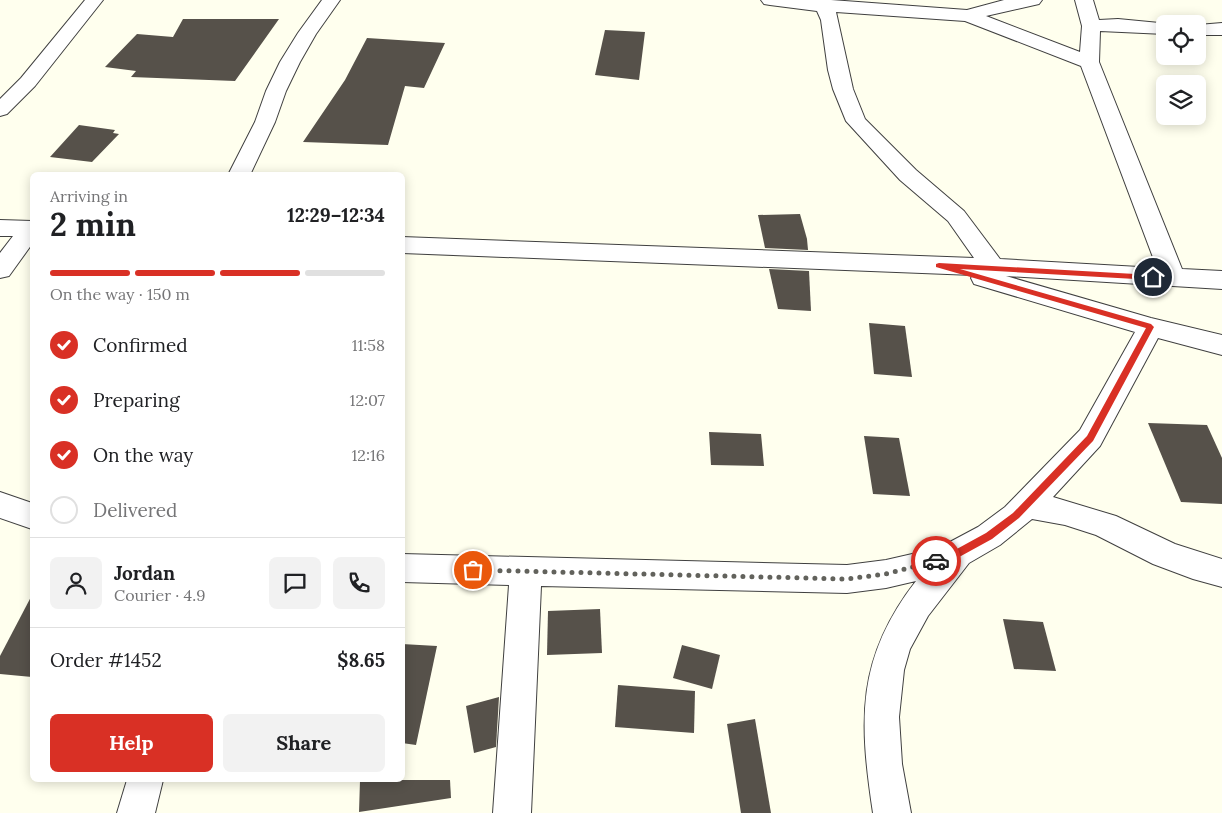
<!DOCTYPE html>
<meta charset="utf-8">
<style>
:root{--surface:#fff;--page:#f2f2f2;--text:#202124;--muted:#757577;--line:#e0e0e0;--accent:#d93025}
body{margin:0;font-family:Lora,serif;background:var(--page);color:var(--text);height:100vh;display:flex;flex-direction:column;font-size:19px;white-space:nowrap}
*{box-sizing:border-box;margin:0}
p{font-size:16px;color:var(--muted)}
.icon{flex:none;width:28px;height:28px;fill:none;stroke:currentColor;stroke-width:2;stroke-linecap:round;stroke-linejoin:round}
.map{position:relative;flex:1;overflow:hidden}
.side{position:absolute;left:30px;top:172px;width:375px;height:610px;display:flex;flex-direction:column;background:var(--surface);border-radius:8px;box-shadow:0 2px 12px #0003}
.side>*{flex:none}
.controls{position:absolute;left:1156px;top:15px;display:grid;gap:10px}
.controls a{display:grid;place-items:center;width:50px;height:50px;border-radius:8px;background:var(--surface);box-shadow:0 2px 12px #0003;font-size:25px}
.pin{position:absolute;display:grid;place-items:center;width:42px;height:42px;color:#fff;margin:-21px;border:2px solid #fff;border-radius:50%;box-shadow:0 1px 5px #0007}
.courier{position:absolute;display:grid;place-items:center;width:50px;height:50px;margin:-25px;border:4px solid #d93025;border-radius:50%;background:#fff;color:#222;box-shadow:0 1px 6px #0007}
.summary em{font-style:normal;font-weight:700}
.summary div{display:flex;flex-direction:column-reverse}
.summary{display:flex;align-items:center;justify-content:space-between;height:85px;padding:0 20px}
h1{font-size:32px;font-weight:700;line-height:38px}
.bar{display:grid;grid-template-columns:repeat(4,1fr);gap:8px 5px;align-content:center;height:60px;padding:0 20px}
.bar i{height:6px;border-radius:4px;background:var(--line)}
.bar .on{background:var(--accent)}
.bar p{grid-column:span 4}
.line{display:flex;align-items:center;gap:12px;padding:0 20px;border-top:1px solid var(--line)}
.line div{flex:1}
.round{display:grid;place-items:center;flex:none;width:52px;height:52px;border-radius:8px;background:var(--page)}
ol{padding:0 20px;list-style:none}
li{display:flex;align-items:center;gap:15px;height:55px}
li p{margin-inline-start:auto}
li .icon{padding:5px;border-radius:50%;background:var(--accent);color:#fff;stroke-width:4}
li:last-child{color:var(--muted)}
li i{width:28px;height:28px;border:2px solid var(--line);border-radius:50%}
.cta{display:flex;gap:10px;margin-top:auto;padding:10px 20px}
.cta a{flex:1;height:58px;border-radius:8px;background:var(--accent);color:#fff;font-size:20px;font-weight:700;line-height:58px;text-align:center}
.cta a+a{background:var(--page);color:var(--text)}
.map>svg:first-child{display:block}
.building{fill:#56514a}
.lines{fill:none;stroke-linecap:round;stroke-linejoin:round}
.street-casing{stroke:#404040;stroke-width:2}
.street{fill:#fff;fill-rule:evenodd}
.route{fill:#d93025}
.done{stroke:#62625c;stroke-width:5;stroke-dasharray:0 9}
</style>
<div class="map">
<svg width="1222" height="813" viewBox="0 0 1222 813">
<rect width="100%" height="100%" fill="#ffe"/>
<!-- building -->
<g class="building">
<path d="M183,19H279L235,81L131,77L136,71L105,67L137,34L173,37Z"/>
<path d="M605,30L645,32L639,80L595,75Z"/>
<path d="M367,38L445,43L424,88L405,86L388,145L303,142L345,80Z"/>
<path d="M79,125L115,130L113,133L119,134L92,162L50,157Z"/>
<path d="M800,214L807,239L808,250L765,248L758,215Z"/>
<path d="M769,269L809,271L811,311L778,309Z"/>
<path d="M869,323L905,326L912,377L874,374Z"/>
<path d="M1148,423L1207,425L1222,458V504L1181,502Z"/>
<path d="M709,432L761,434L764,466L711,465Z"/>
<path d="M864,436L899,438L910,496L873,494Z"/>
<path d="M32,595V677L0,674V656Z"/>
<path d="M600,609L602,653L547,655L548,611Z"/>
<path d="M1003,619L1043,622L1056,671L1014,669Z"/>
<path d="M402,644L437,646L416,745L402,743Z"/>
<path d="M682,645L720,655L712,689L673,678Z"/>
<path d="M618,685L695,691L694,733L615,727Z"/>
<path d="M499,697L496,747L474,753L466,706Z"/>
<path d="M755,719L771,813H741L727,724Z"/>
<path d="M360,780H450L451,798L359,812Z"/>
</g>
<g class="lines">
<defs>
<g id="street">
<path d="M85,0H103L35,86L7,114L0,116V99L21,78Z"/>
<path d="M322,0H340L316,34L300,62L286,91L275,122L250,175H228L255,122L266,91L280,62L298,33Z"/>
<path d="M761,0H831L967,10L1004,0H1042L1039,4L986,16L1080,52L1082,26L1075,0H1093L1099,20L1118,19L1170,24H1165V34L1100,31L1099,62L1182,269L1222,271V289L1006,276L1151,318L1222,335V355L1158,338L1100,446L1053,497L1116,516L1175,544L1222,559V587L1193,579L1153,564L1096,535L1065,525L1032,519L1000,545L969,563L928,616L910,649L904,670L899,717L902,764L911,813H873C859,721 856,658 916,581L886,588L847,593L541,586L531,813H493L509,585L402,582V554L847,565L886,560L921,552L948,543L978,527L1005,507L1080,430L1135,332L974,284L971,278L973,275L402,253V237L974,258L948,221L900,180L846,121L833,89L828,70L821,20L817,11L770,5L764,4ZM836,12L965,21L1081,66L1157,268L1000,259L964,211L916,170L865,119L853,89Z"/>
<path d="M1222,23V35H1198V25Z"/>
<path d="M0,220L32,221V244L9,276L0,278V253L13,236H0Z"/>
<path d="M0,492L32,503V529L0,518Z"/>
<path d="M127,780H163L155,813H117Z"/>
</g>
</defs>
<!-- street casing -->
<use href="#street" class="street-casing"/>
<!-- street -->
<use href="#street" class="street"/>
</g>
<!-- route -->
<path class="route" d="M939,263L1153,275L1156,277L1153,280L960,269L1151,324L1154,327L1093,441L1019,518L992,539L961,556L936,565L932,564V558L955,550L986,533L1013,513L1087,436L1146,328L936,267V264Z"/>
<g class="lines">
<!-- done -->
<path class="done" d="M473,570L847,579L886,574L936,561"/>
</g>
</svg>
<div class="controls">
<a><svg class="icon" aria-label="locate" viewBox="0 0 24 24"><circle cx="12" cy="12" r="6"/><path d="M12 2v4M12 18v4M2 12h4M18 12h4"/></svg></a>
<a><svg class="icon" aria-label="layers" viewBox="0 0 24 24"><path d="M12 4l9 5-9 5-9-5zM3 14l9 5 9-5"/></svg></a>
</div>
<div class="pin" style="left:473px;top:570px;background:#ea580c"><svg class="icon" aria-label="bag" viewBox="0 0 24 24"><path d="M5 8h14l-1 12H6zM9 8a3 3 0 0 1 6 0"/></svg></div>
<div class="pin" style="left:1153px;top:277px;background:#1f2937"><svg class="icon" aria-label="home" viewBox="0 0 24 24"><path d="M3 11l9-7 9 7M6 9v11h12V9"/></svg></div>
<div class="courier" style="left:936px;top:561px"><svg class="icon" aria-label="car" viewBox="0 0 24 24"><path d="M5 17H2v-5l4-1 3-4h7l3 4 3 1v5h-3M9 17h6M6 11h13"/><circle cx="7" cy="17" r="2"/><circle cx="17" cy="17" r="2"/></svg></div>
<section class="side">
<div class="summary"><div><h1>2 min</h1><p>Arriving in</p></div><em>12:29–12:34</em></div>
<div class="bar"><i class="on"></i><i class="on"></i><i class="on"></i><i></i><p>On the way · 150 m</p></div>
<ol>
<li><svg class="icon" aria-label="check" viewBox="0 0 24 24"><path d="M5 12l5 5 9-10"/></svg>Confirmed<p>11:58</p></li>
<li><svg class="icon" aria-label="check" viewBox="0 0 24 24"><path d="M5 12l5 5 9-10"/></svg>Preparing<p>12:07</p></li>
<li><svg class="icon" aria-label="check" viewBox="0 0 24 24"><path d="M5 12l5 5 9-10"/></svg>On the way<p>12:16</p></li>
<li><i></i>Delivered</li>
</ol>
<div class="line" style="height:90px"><a class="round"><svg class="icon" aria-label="person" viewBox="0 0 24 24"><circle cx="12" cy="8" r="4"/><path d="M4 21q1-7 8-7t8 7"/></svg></a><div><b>Jordan</b><p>Courier · 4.9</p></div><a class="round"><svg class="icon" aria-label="chat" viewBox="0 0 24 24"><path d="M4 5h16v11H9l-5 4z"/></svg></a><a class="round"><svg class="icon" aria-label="phone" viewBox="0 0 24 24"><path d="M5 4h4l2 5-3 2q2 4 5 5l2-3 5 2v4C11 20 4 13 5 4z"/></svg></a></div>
<div class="line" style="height:65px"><div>Order #1452</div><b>$8.65</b></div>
<div class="cta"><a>Help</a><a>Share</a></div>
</section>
</div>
